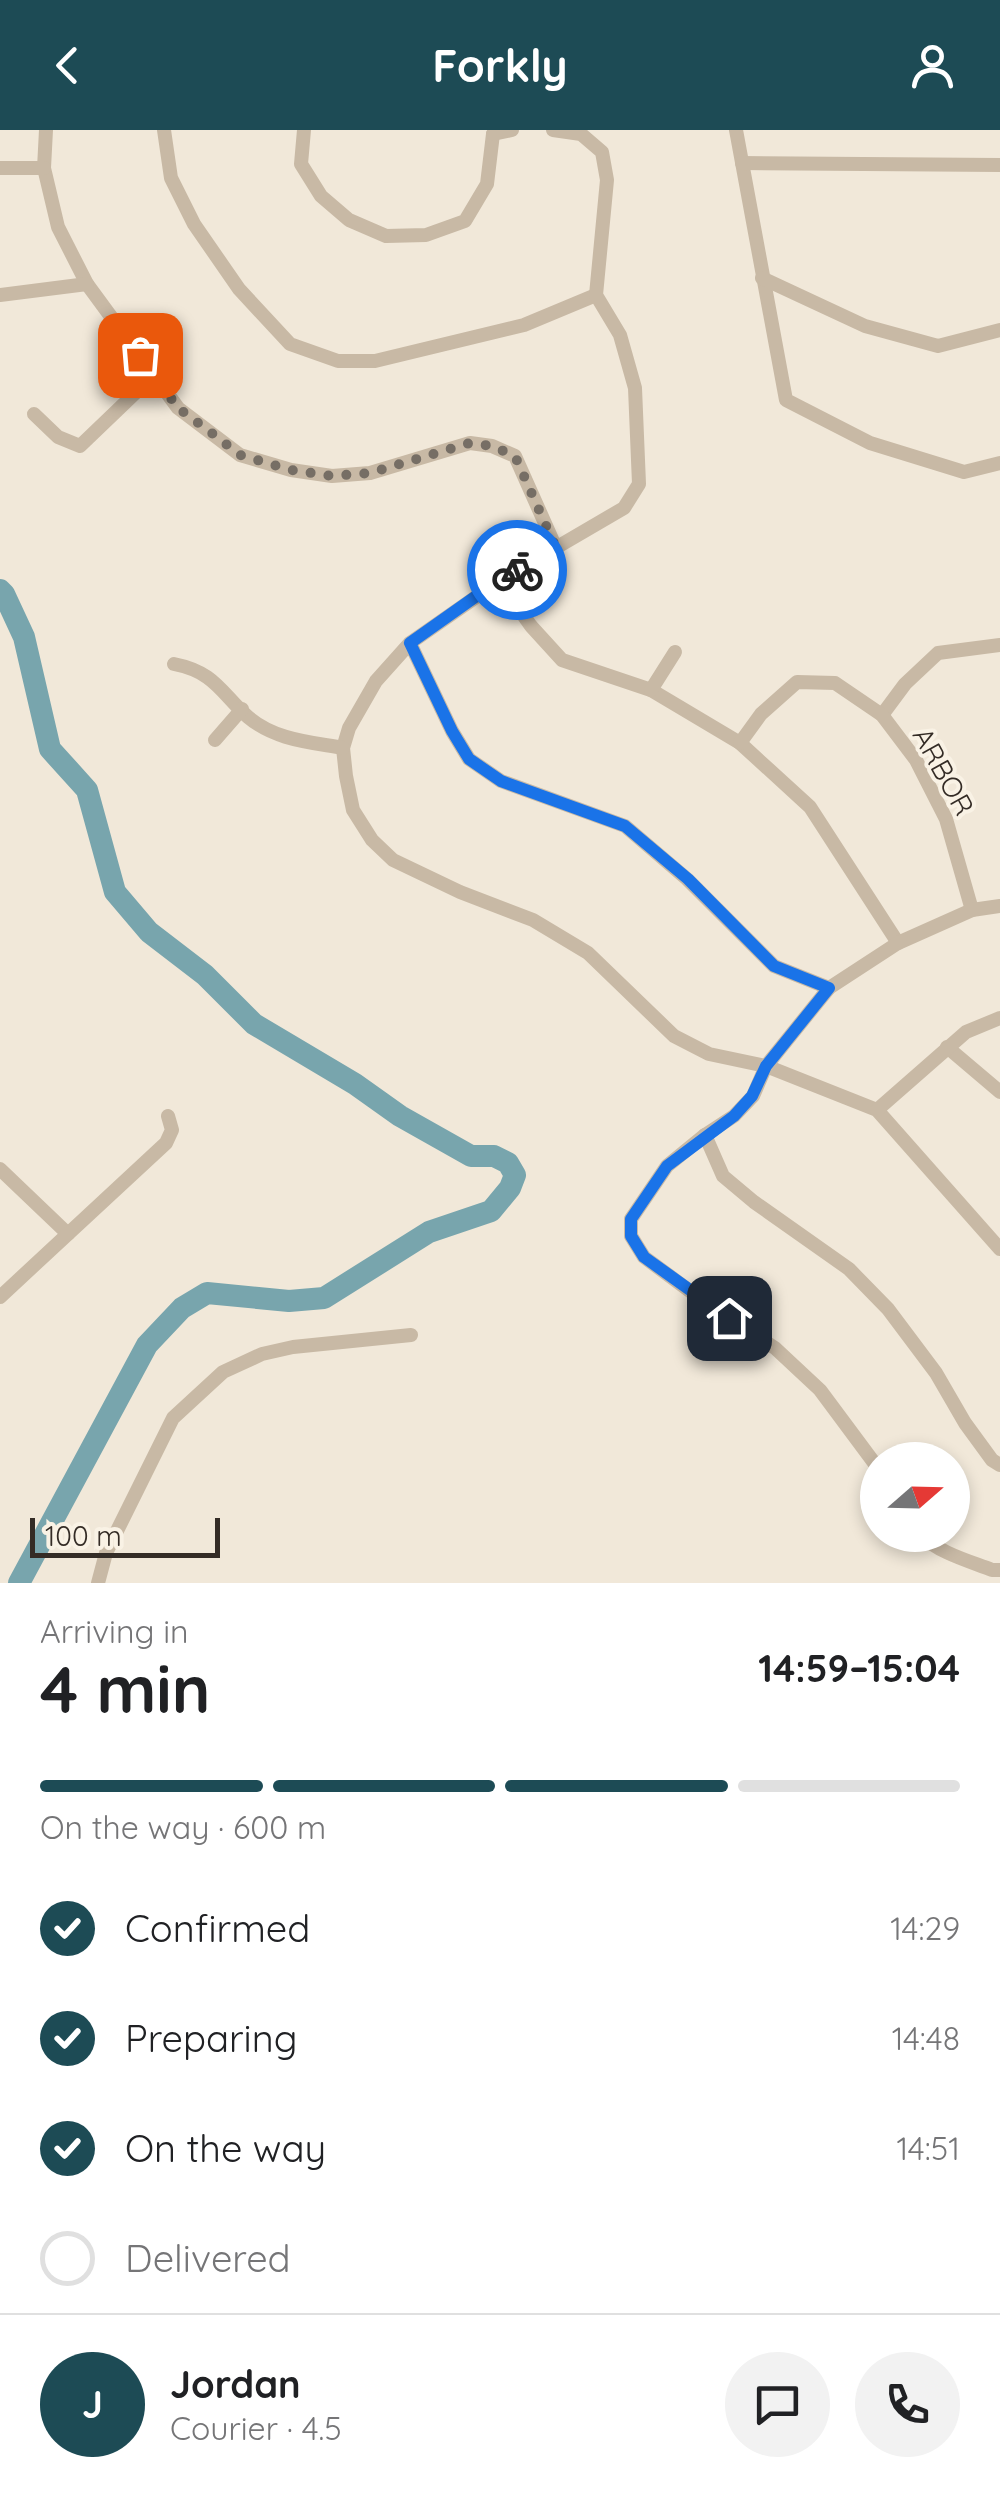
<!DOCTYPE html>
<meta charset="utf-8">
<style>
:root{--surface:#fff;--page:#f2f2f2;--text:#202124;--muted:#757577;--line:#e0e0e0;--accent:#1d4b55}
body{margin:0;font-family:Quicksand,sans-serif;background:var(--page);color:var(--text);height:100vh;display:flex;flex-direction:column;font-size:38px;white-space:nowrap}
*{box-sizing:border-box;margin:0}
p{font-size:32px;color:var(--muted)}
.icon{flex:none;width:55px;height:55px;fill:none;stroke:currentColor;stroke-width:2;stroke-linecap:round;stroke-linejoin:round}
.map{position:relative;height:1453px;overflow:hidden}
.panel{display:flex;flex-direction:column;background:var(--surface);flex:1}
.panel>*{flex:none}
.needle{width:65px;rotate:70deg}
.controls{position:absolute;left:860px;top:1312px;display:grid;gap:20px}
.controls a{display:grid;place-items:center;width:110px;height:110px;border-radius:50%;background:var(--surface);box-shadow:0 5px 15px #0003;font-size:50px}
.scale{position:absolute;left:30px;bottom:25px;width:190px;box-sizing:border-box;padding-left:10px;border:5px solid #342c26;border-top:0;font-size:28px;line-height:35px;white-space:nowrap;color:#342c26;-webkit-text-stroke:8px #f9f2e5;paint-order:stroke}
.pin{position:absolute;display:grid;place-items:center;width:85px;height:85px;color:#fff;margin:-42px;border-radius:20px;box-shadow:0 5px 15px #0006}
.courier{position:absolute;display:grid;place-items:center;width:100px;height:100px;margin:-50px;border:8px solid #1a73e8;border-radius:50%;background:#fff;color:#222;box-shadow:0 2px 12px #0007}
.headline em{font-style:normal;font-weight:700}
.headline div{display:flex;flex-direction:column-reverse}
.headline{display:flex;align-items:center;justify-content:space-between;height:170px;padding:0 40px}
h1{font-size:65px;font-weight:700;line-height:75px}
.bar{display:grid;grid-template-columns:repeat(4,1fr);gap:15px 10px;align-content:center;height:120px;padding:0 40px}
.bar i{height:12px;border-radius:8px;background:var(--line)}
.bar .active{background:var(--accent)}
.bar p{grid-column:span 4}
.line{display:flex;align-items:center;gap:25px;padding:0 40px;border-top:2px solid var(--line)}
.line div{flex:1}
.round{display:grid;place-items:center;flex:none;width:105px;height:105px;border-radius:52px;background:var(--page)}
ol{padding:0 40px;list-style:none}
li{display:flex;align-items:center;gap:30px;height:110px}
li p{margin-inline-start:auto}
li .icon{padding:10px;border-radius:50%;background:var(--accent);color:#fff;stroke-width:4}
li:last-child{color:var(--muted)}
li i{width:55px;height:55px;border:5px solid var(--line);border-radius:50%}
header{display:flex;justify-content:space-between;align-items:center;height:130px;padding:0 40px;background:var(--accent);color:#fff;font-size:45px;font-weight:700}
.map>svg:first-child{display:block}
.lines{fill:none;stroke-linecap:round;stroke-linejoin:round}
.river{stroke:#78a5ad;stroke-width:22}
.street{stroke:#c8b9a5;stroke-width:14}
.done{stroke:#766e65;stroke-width:10;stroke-dasharray:0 18}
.route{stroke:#1a73e8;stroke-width:12}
.labels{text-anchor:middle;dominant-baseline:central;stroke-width:8;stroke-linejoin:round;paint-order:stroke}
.street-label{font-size:28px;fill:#342c26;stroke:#f9f2e5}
</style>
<header><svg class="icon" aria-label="back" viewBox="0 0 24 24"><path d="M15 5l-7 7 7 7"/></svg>Forkly<svg class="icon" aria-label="person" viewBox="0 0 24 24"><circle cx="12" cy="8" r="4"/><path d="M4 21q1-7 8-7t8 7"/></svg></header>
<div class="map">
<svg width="1000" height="1453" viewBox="0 0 1000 1453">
<rect width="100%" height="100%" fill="#f1e8d9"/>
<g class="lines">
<!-- river -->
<path class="river" d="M0,460L4,464L24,507L50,619L87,660L115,762L149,802L205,845L254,894L355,954L400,986L471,1026H494L508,1033L515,1045L510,1058L491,1081L429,1102L324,1168L289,1171L207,1163L182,1178L147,1215L19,1453"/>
<!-- street -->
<g class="street">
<path d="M46,0L44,38L58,97L87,154L178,278L240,325L291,340L332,346L370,343L470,313L492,316L515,326L556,418"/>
<path d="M164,0L171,48L194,94L239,159L290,214L338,231H375L524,195L596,165"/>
<path d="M304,0L301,34L321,66L349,90L386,106L426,105L465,91L487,54L493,4"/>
<path d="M553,0L581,4L602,22L607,50L596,165L620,205L635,258L639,354L624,378L499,451L410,513L376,551L349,598L343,618L346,646L353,680L372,710L393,730L460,762L533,790L588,823L674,906L709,924L766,936L877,980L1000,1119"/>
<path d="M736,0L786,270L870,313L964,342L1000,333"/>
<path d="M493,4L512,0"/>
<path d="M742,33L1000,35"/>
<path d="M0,38H44"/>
<path d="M762,148L865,196L938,216L1000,200"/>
<path d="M0,165L87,154"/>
<path d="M34,284L58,307L80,316L154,245"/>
<path d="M499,451L531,496L562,530L651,560L740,613L810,677L898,813"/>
<path d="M410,513L452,601L469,629L501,651L625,696L687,749L774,836L829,858"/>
<path d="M174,534C215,542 221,563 248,587C275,610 310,612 343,618"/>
<path d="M651,560L675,522"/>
<path d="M882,585L905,554L938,523L1000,515"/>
<path d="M215,610L242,579"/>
<path d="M740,613L761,584L797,552L835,553L882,585L916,630L946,689L972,780"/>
<path d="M947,917L1000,962"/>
<path d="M877,980L966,902L1000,888"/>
<path d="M705,1005L723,1046L754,1072L849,1139L888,1179L936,1243L965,1293L992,1330L1000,1335"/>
<path d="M0,1039L68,1104"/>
<path d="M0,1167L166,1013L172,1000L168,986"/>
<path d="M878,1338L820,1260L775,1218L706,1173L644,1127L631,1106V1089L667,1036L705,1005L734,986L753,966L766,936L829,858L898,813L972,780L1000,776"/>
<path d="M921,1405C939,1423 969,1431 992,1440H1000"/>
<path d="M98,1453L106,1423L173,1288L223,1242L262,1224L293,1217L411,1205"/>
</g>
</g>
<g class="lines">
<!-- done -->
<path class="done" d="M140,225L178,278L209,301L240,325L291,340L332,346L370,343L470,313L492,316L515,326L556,418L517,440"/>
<!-- route -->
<path class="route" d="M517,440L499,450L410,513L452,601L469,629L501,651L625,696L688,749L774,836L829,858L766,936L752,966L734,986L667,1036L631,1089V1106L644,1127L729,1188"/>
</g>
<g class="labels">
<!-- street labels -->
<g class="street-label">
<text transform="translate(944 641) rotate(61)">ARBOR</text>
</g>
</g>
</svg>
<div class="controls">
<a><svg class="needle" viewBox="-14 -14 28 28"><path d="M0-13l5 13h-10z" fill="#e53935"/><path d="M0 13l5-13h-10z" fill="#757577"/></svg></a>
</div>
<div class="scale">100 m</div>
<div class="pin" style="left:140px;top:225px;background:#ea580c"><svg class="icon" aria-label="bag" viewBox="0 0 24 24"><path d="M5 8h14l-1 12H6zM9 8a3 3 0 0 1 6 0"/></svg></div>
<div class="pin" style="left:729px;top:1188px;background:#1f2937"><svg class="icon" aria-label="home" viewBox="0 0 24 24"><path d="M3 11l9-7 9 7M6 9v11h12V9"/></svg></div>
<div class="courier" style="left:517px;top:440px"><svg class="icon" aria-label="bike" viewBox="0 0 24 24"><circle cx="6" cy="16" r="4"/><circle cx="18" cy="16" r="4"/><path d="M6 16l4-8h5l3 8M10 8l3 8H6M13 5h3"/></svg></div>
</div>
<section class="panel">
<div class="headline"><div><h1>4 min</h1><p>Arriving in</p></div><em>14:59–15:04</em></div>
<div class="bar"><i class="active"></i><i class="active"></i><i class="active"></i><i></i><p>On the way · 600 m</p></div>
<ol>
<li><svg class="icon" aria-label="check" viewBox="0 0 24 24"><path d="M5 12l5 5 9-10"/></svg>Confirmed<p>14:29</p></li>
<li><svg class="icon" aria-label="check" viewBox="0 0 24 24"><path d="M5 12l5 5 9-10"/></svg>Preparing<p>14:48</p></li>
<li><svg class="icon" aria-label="check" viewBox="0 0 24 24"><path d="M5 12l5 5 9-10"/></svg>On the way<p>14:51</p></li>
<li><i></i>Delivered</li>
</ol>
<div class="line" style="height:180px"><b class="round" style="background:var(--accent);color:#fff">J</b><div><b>Jordan</b><p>Courier · 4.5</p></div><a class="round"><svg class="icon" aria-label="chat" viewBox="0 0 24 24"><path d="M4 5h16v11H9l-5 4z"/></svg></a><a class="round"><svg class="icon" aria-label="phone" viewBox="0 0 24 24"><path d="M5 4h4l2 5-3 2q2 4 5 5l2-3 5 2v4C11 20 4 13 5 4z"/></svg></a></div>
</section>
